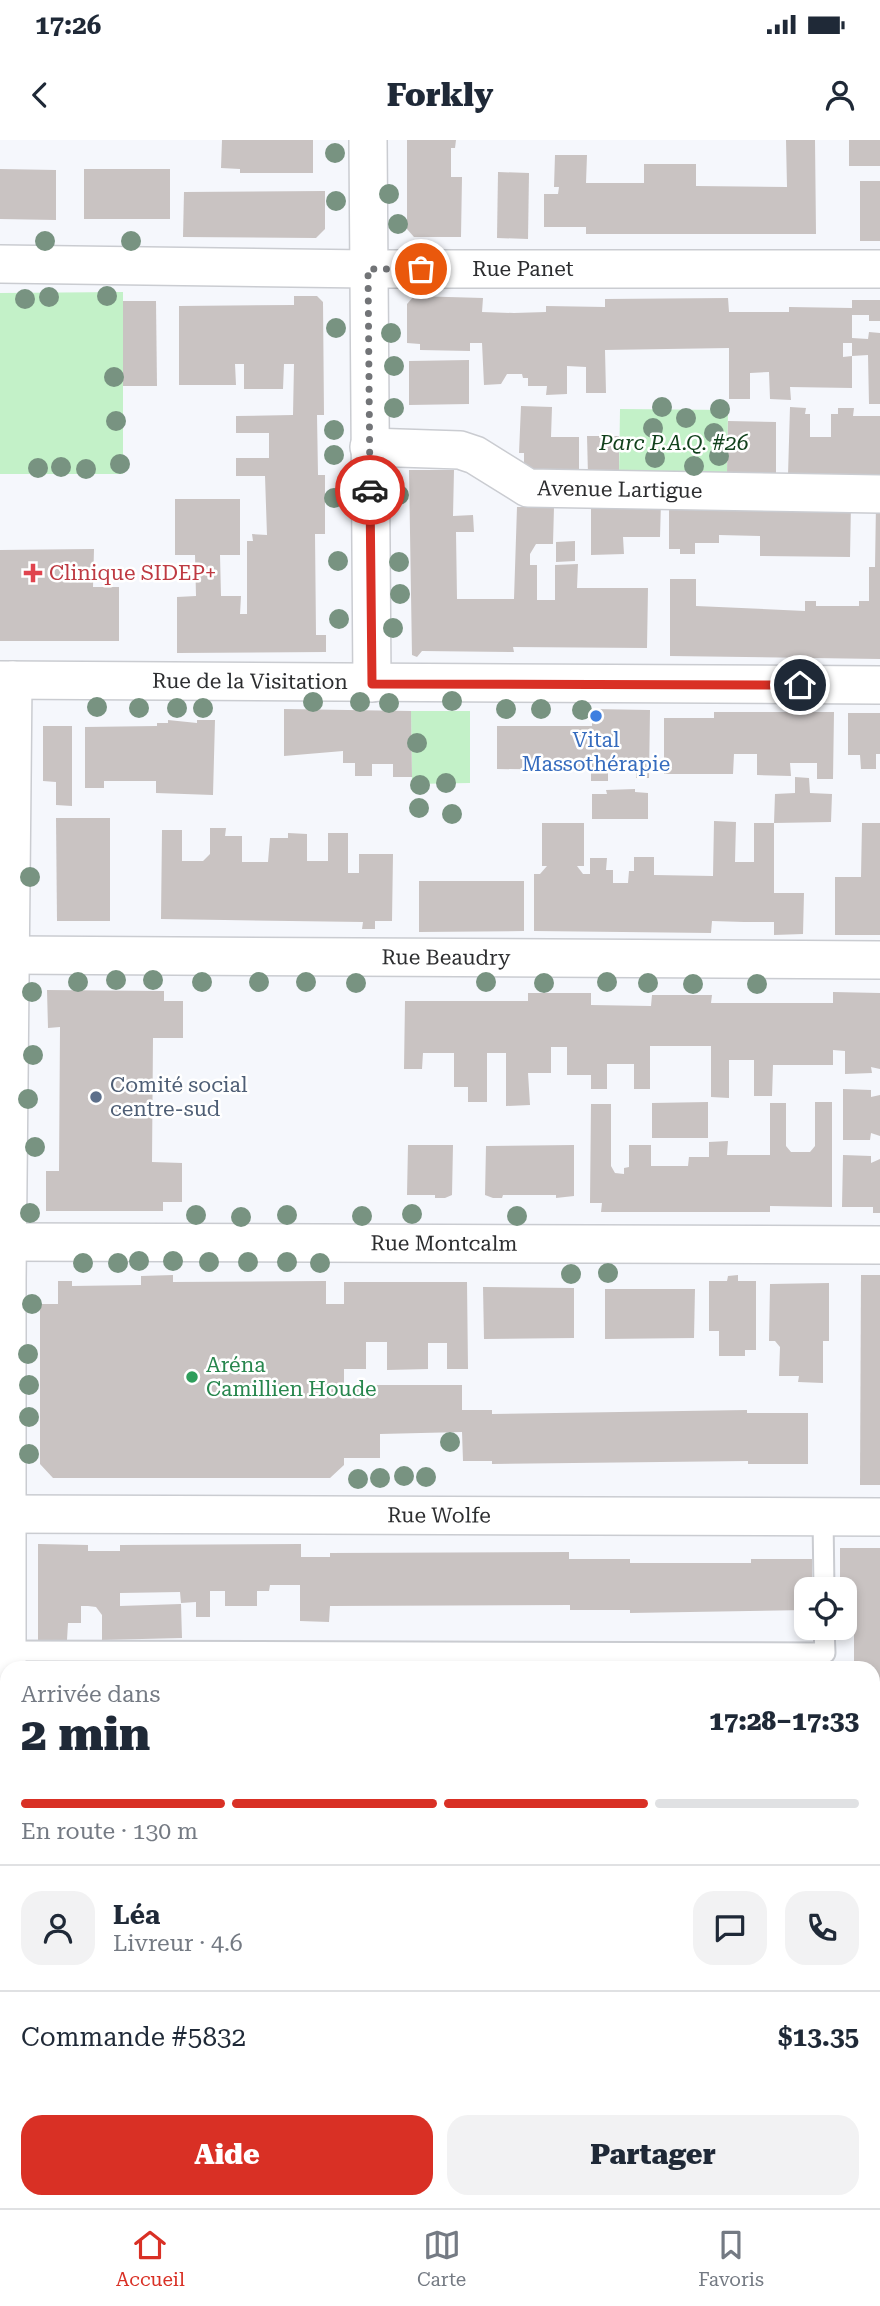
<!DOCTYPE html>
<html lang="fr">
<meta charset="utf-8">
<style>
:root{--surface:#fff;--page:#f2f2f3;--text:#1f2937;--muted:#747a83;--line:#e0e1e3;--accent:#d93025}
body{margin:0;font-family:"Roboto Serif",serif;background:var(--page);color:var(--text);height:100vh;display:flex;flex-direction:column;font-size:26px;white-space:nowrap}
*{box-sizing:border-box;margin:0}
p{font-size:23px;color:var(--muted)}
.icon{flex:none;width:38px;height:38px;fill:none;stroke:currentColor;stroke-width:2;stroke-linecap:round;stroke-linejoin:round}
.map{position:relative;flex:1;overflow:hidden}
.drawer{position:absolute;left:0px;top:1521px;width:880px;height:548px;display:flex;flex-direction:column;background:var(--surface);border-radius:21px 21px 0 0;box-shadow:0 4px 10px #0003}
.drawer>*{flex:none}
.tools{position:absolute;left:794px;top:1437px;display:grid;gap:14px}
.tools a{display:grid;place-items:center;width:63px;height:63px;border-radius:14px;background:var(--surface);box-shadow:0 4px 10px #0003;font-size:35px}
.pin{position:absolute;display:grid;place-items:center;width:60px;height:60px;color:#fff;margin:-30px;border:4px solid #fff;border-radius:50%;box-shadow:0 2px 7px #0007}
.courier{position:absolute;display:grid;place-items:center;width:70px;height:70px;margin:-35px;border:5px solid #d93025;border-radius:50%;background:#fff;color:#222;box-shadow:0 2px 9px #0007}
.headline em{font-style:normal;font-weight:800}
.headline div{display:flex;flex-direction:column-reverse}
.headline{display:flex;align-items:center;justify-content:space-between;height:119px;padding:0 21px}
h1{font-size:46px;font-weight:800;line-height:52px}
.bar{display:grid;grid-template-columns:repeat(4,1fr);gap:10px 7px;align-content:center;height:84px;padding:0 21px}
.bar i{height:9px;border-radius:5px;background:var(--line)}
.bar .selected{background:var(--accent)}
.bar p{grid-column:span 4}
.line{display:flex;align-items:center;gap:18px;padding:0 21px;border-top:2px solid var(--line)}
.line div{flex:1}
.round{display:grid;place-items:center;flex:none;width:74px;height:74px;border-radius:21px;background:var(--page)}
.button{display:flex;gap:14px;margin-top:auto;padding:14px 21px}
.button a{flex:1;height:80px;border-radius:21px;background:var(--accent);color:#fff;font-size:28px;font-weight:800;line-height:80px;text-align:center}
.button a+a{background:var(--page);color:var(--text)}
.status{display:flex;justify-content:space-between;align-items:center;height:49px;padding:0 35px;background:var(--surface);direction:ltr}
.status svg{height:19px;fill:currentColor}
header{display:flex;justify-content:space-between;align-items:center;height:91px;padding:0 21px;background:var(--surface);font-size:32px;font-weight:800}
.tabs{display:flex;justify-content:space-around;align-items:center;height:98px;border-top:2px solid var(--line);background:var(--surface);font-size:19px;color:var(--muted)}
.tabs a{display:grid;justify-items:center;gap:4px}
.tabs .selected{color:var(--accent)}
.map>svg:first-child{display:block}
.green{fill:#c3f1c8}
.building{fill:#c9c3c2;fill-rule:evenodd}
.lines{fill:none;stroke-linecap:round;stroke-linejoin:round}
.lane-casing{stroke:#caccd1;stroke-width:23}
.street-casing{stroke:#caccd1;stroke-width:40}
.lane{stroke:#fff;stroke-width:19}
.street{stroke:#fff;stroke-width:37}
.tree{fill:#789381}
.done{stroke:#727477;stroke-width:7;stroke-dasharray:0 12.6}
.route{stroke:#d93025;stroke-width:9}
.health-dot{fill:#e0444e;stroke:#fff;stroke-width:2.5}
.shop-dot{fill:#3f7fe0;stroke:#fff;stroke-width:2.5}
.service-dot{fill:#5c6f8a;stroke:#fff;stroke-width:2.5}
.leisure-dot{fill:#2e9e5b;stroke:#fff;stroke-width:2.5}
.labels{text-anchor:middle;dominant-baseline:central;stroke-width:5;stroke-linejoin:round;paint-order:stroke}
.street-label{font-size:21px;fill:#2c2d2f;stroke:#fff}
.park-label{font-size:21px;font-style:italic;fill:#11411c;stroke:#fff}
.health-label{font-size:21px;fill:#be3a42;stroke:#fff;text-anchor:start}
.shop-label{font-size:21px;fill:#366cbe;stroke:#fff}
.service-label{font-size:21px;fill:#4e5e75;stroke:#fff;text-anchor:start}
.leisure-label{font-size:21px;fill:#27864d;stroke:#fff;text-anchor:start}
</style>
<div class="status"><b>17:26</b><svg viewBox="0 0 49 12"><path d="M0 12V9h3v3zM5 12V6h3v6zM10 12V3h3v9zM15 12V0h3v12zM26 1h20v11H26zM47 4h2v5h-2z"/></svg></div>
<header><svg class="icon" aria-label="back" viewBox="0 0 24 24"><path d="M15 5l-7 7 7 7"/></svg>Forkly<svg class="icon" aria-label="person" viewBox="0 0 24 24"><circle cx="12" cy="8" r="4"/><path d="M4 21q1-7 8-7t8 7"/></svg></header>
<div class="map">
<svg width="880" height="2068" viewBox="0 0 880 2068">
<rect width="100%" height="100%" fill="#f5f7fc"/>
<!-- green -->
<g class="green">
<path d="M123,152V334H0V153Z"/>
<path d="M620,269L728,270L727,338L619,335Z"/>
<path d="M411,571H470V643L412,644Z"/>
</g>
<!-- building -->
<g class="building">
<path d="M222,0H313V33H240V29L221,28Z"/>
<path d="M407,0H456L455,8H451V37H462L461,97H414L407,89Z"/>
<path d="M786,0H815L816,94H586V87H544V54H558L559,47H554L555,15H587L586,43H644V24H696V46L787,47Z"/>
<rect x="849" y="0" width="31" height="26"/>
<path d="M0,29L56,30V80L0,79Z"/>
<rect x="84" y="29" width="86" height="50"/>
<path d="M498,32L529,33L528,99L497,98Z"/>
<rect x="860" y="41" width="20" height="60"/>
<path d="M325,51V89L316,98L183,97L184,52Z"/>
<path d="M294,156H317L323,162L324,275H317L318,335H325V394H315L316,495H326V512L177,513V457L196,456L195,415H175V359H240V415H220L221,456H241L240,474H247V401H253L252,394L267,395L265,336H236V318H269V293H236V276L293,275L294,224H284L283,249H244V224H235L236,245H179V166L294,165Z"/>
<path d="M414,156L483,158L482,172L514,173L546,172V166L605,167V159L728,158L729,172H789V167L852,168V160H880V181H869V175H852V198L868,199L869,192L880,193V264H869L868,215L852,216V248L790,247L791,260L770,259L769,232L750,233V259H729V208L605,210L606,253H586V227L567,226V254L546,255L547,246H528V238H523L522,234H507L501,244L484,245L482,203H470V211L420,210V204L407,203V164ZM843,203H852V216L843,217Z"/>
<path d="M123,161H156L157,246H123Z"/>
<path d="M469,220V264L409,265V221Z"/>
<path d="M521,266L552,267L551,297H579V334L524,332V313H519Z"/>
<path d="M790,267L806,268L805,274H810V297H831V274H838V268H854L853,276H880V334L788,335Z"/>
<path d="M728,281L776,282V334L727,333Z"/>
<path d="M587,296H619V335H588Z"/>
<path d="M409,330H454L453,376L473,375L474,392H456L457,459H514L517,367H554L553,404H536L530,414V425H537V460H555V425L578,424L577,448H648L647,508L513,507L514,512L422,511L417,517L412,515Z"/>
<path d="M591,361L661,362L660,397H623L624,414L591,415Z"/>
<path d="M669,363H851L850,417L760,416V396L719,395V403H695V414H680V409H669Z"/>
<path d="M876,364H880V519L670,516V439H696V466L805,471V461H816V466H859V461H869V427H875Z"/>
<path d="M575,401V421L556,422V402Z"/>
<path d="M94,409L93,447H119V501H0V410Z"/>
<path d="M284,569L411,571L412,637H393V624H372V636H355V623H343V611L284,616Z"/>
<path d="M592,569L650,570L649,638H636V622H608V641H591V630L497,629V586H592Z"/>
<path d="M714,572H834L833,639H817V623H790L791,636L757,635V614H734L733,634H664V578H714Z"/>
<path d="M848,573H880V614H876V629H861L860,615H848Z"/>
<path d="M168,580L197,583V580H215L213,655L156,653V641H104V648H85V587L157,586V583H168Z"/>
<path d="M43,586H72V666L56,665V642L43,641Z"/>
<path d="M795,637L809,638L810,653L832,654L831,682L774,683V753H804L803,794L774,795V782H744L712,781L711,793L534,791V734H540L547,726H542V683H584V726H577L583,734H590V718H607L606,730H613V743H628L629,731H634V717H654V735L713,736L714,681L736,682L735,722H754V683H774L775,654L795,653Z"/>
<path d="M635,649V652L648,653V679H592V654H607L606,650Z"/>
<path d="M56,678H110V781H57Z"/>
<path d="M862,683H880V795H835V737H861Z"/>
<path d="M210,688H226L225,696H242V722H268L270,698H288V693L307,694V721H328V693H348V733H359V714H393L392,781H375V789H362L363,782L161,779L162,690H182V721H203L210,714Z"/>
<path d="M419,741H524V791L419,792Z"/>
<path d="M47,850L164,851V861H183V898H153L152,1022L182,1023V1062H163V1071H46V1031H59L60,887L48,888Z"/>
<path d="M833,852L880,853V929L871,927L872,933L845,934V911L833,910V925H773L772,956H754V920H729V958L711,957V906H650V949H634V924H607V949H591V935H567V907H551V933H528L530,965L506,966V913H487V962H468V947H454V913H423L422,929H404L405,861H528V853H591V865L651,866L652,855H712L711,863H833Z"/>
<path d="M843,949L871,950V957L880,955V996L871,993L870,1000H843Z"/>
<path d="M708,962V998H652V963Z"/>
<path d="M815,962H832V1067L770,1066V1072H601L602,1063H590L591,964H611V1026L615,1033L624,1034V1028L629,1027V1005H651V1026H688L689,1017H709V1002L728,1001L727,1015H770V963H786V1006L791,1012H810L815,1006Z"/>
<path d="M408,1005H453L452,1055L445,1058H435V1055H407Z"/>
<path d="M574,1005V1056L556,1058V1055H503L502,1058H493L485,1055L486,1006Z"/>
<path d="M843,1015L871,1016V1023L880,1019V1073H873V1067H842Z"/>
<path d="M173,1135V1142L326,1141V1164H344V1142H467L468,1229H447V1203H428V1229L387,1230V1202H366V1229H344V1245H462V1270H492V1274L747,1270V1273H808V1324H748V1321L492,1324V1321H463L462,1292L380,1294V1318H344V1325L330,1338H53L40,1324V1164H58V1141H72V1146L141,1145V1136Z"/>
<path d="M738,1135V1141H756V1210H745V1216H719V1191H709V1141H727L728,1136Z"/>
<path d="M861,1135H880V1345H860Z"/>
<path d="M829,1143V1201H823V1243L798,1242L799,1236H779L780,1207L775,1201H769L770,1144Z"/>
<path d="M483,1147L574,1148V1198L484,1199Z"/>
<path d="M605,1149H695L694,1198L605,1199Z"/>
<path d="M38,1404L88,1405V1411H120V1405L301,1404V1417H330V1413L569,1412V1419H630V1423H751V1419H812V1449H807V1470L630,1473V1470H570V1465L330,1466L329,1482L300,1481V1445H270L269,1451H257V1466H225V1451H210V1477H196V1462L181,1463L180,1452L120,1453V1466L181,1464L182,1498L102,1500V1475L96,1467L88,1466H81V1483H68L67,1500H38Z"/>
<path d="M840,1408H880V1616H873V1528H854V1465H845V1449H840Z"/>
<rect x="37" y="1519" width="15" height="9"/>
<rect x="267" y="1521" width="59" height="7"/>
<path d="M420,1521L534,1523V1528H420Z"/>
<rect x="718" y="1522" width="29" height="6"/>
<rect x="873" y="1723" width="7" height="172"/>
<path d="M873,1994H880V2068H565V2062H873Z"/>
<rect x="58" y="2062" width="69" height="6"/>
<path d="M184,2062H431V2064H424V2068H189Z"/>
</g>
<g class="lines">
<defs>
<g id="lane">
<path d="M823,1377L824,1449"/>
<path d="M1,1511L825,1513L824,1488"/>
</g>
<g id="street">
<path d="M368,0L372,543"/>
<path id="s1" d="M0,124L367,129H880"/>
<path id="s2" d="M369,307L460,310L475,315L528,348L880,354"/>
<path id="s3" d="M0,540L880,545"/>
<path id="s4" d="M10,815L880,820"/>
<path id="s5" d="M8,1102L880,1105"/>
<path id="s6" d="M0,1374L880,1377"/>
<path d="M7,1626V1140L13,540"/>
<path d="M0,1655H7"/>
<path d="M873,1657H880"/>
<path d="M0,1940H7"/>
<path d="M873,1944H880"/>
<path d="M6,2068L7,1990"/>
</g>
</defs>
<!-- lane casing -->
<use href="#lane" class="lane-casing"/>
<!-- street casing -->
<use href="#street" class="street-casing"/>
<!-- lane -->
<use href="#lane" class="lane"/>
<!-- street -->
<use href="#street" class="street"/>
</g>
<!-- trees -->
<g class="tree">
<circle cx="335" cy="13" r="10"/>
<circle cx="389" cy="54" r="10"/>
<circle cx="336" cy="61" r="10"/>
<circle cx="398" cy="84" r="10"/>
<circle cx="45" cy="101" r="10"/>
<circle cx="131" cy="101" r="10"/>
<circle cx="107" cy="156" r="10"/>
<circle cx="49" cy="157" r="10"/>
<circle cx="25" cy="159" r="10"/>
<circle cx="336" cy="188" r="10"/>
<circle cx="391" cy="193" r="10"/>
<circle cx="394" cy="226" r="10"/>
<circle cx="114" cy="237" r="10"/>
<circle cx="662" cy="267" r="10"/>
<circle cx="394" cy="268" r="10"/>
<circle cx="720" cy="269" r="10"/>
<circle cx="686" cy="278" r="10"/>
<circle cx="116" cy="281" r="10"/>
<circle cx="653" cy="288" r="10"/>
<circle cx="334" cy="290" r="10"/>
<circle cx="714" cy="293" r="10"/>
<circle cx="334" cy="315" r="10"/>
<circle cx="719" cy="316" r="10"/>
<circle cx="655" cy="318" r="10"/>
<circle cx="120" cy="324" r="10"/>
<circle cx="694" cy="326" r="10"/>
<circle cx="61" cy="327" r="10"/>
<circle cx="38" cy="328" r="10"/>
<circle cx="86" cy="329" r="10"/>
<circle cx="399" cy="355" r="10"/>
<circle cx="334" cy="358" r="10"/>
<circle cx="338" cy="421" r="10"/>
<circle cx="399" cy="422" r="10"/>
<circle cx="400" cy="454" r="10"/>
<circle cx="339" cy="479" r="10"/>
<circle cx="393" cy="488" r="10"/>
<circle cx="452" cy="561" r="10"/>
<circle cx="313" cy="562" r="10"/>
<circle cx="360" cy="562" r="10"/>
<circle cx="389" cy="563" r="10"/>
<circle cx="97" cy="567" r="10"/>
<circle cx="139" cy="568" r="10"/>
<circle cx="177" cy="568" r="10"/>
<circle cx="203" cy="568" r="10"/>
<circle cx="506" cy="569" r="10"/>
<circle cx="541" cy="569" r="10"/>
<circle cx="582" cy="570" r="10"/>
<circle cx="417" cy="603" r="10"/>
<circle cx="446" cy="643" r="10"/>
<circle cx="420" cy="645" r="10"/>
<circle cx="419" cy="668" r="10"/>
<circle cx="452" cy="674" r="10"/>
<circle cx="30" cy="737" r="10"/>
<circle cx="116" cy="840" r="10"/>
<circle cx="153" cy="840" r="10"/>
<circle cx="78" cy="842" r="10"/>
<circle cx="202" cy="842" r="10"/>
<circle cx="259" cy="842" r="10"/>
<circle cx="306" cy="842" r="10"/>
<circle cx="486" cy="842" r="10"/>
<circle cx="607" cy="842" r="10"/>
<circle cx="356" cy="843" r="10"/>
<circle cx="544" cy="843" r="10"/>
<circle cx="648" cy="843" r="10"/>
<circle cx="693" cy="844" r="10"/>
<circle cx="757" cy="844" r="10"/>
<circle cx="32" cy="852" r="10"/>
<circle cx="33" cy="915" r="10"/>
<circle cx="28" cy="959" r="10"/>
<circle cx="35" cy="1007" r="10"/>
<circle cx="30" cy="1073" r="10"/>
<circle cx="412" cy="1074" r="10"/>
<circle cx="196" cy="1075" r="10"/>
<circle cx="287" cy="1075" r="10"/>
<circle cx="362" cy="1076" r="10"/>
<circle cx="517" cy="1076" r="10"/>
<circle cx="241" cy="1077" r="10"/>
<circle cx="139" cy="1121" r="10"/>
<circle cx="173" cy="1121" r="10"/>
<circle cx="209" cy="1122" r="10"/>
<circle cx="248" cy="1122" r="10"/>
<circle cx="287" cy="1122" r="10"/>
<circle cx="83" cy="1123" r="10"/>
<circle cx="118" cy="1123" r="10"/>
<circle cx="320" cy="1123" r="10"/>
<circle cx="608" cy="1133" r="10"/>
<circle cx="571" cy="1134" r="10"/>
<circle cx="32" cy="1164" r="10"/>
<circle cx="28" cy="1214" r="10"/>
<circle cx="29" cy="1245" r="10"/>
<circle cx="29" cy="1277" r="10"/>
<circle cx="450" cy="1302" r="10"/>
<circle cx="29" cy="1314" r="10"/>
<circle cx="404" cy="1336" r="10"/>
<circle cx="426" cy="1337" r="10"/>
<circle cx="380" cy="1338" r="10"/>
<circle cx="358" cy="1339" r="10"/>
</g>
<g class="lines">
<!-- done -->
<path class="done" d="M370,350L368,129H421"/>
<!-- route -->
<path class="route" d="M370,350L372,544L800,545"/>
</g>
<!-- markers -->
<path class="health-dot" d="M29.5 422.5h7v7h7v7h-7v7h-7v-7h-7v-7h7z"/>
<circle class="shop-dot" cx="596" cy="576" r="7"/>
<circle class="service-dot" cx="96" cy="957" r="7"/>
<circle class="leisure-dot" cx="192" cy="1237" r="7"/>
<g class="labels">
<!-- street labels -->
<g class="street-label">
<text stroke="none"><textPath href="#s1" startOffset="523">Rue Panet</textPath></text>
<text stroke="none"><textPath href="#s2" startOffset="261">Avenue Lartigue</textPath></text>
<text stroke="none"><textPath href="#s3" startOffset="250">Rue de la Visitation</textPath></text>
<text stroke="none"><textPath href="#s4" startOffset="436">Rue Beaudry</textPath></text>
<text stroke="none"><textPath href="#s5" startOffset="436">Rue Montcalm</textPath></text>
<text stroke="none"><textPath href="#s6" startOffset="439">Rue Wolfe</textPath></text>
</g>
<!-- park labels -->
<g class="park-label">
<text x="674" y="303">Parc P.A.Q. #26</text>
</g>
<!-- health labels -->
<g class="health-label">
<text x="49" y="433">Clinique SIDEP+</text>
</g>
<!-- shop labels -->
<g class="shop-label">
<text x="596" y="600">Vital<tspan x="596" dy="24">Massothérapie</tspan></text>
</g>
<!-- service labels -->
<g class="service-label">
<text x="110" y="945">Comité social<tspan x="110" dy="24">centre-sud</tspan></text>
</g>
<!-- leisure labels -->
<g class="leisure-label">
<text x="206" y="1225">Aréna<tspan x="206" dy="24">Camillien Houde</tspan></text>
</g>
</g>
</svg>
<div class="tools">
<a><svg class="icon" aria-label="locate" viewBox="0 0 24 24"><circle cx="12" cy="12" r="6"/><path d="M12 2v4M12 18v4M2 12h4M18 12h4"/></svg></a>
</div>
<div class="pin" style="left:421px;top:129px;background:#ea580c"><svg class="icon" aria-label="bag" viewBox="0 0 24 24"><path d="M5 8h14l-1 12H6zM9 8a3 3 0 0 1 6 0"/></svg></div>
<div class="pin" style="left:800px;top:545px;background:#1f2937"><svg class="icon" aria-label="home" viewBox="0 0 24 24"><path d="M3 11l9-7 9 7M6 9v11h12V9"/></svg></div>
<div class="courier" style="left:370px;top:350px"><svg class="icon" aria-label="car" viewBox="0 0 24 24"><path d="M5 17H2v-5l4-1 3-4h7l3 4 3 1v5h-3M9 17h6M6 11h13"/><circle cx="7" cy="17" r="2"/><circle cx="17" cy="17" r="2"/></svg></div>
<section class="drawer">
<div class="headline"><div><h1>2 min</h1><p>Arrivée dans</p></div><em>17:28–17:33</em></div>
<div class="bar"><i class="selected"></i><i class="selected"></i><i class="selected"></i><i></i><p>En route · 130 m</p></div>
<div class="line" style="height:126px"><a class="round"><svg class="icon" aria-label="person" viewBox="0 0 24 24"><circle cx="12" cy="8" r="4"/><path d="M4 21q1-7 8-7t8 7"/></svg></a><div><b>Léa</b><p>Livreur · 4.6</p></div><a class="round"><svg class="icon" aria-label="chat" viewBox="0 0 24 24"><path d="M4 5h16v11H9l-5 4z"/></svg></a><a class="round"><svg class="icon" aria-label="phone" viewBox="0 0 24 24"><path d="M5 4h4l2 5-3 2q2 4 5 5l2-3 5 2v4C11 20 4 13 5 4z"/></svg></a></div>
<div class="line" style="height:91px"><div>Commande #5832</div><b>$13.35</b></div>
<div class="button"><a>Aide</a><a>Partager</a></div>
</section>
</div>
<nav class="tabs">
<a class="selected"><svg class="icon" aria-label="home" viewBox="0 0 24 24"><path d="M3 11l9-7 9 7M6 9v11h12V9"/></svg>Accueil</a>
<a><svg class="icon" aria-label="map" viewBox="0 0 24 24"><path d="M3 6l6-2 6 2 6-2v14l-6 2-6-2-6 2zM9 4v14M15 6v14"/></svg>Carte</a>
<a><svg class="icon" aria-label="saved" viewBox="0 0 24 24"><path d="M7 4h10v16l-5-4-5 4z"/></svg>Favoris</a>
</nav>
